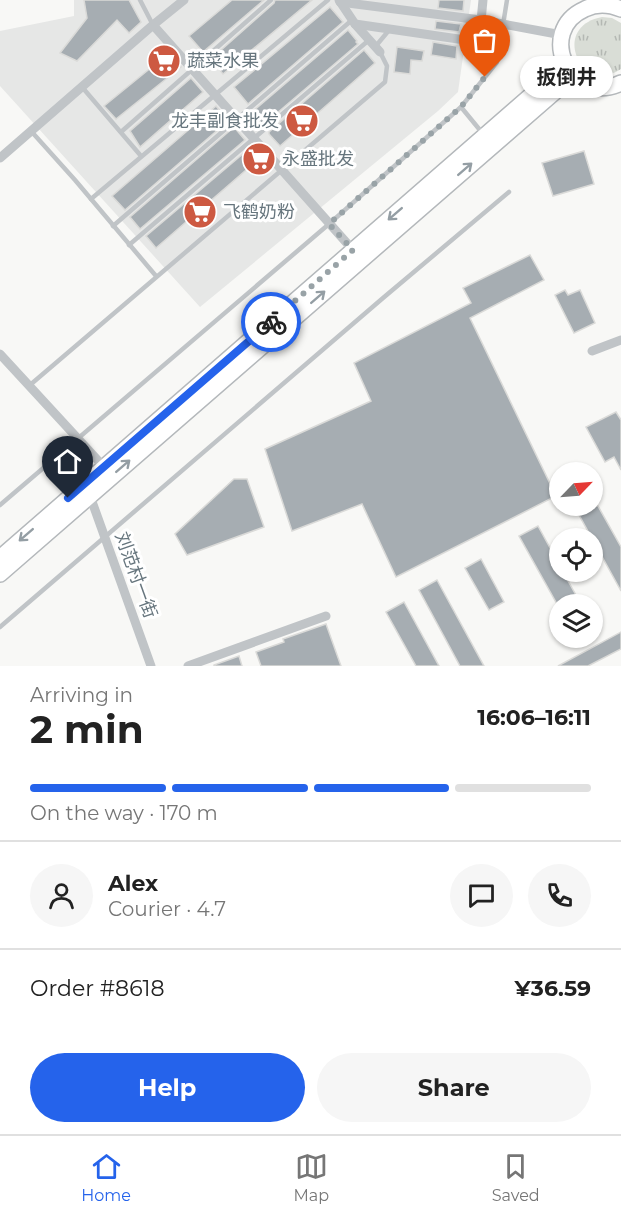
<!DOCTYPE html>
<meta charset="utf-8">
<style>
:root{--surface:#fff;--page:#f6f6f6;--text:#222;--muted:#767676;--line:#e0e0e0;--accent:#2563eb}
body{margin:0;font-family:Montserrat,"Noto Sans SC",sans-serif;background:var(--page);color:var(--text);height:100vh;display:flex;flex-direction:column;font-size:22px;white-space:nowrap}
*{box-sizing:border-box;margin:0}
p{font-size:20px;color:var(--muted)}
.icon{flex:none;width:33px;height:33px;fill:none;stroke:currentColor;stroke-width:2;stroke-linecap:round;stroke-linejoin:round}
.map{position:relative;height:666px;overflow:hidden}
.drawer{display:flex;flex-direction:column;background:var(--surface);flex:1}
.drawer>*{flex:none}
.needle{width:39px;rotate:65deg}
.tools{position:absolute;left:549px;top:462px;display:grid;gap:12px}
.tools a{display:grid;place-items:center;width:54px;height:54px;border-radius:50%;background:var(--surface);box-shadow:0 2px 4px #0004;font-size:30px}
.pin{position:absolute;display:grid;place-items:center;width:51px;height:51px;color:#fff;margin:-62px -26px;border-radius:50% 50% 50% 0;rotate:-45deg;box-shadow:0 0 6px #0007}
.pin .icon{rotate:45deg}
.courier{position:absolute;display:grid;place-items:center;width:60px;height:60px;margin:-30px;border:4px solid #2563eb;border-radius:50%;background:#fff;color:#222;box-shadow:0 2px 8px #0007}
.bubble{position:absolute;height:42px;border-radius:21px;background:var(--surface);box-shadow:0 2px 4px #0004;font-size:20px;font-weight:700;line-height:42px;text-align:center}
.head em{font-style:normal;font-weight:700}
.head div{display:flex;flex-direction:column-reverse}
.head{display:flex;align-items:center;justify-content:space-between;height:102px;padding:0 30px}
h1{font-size:39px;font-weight:700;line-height:45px}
.bar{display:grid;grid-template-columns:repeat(4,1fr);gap:9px 6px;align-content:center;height:72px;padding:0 30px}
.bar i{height:8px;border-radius:4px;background:var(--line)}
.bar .current{background:var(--accent)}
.bar p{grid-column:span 4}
.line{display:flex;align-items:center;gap:15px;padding:0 30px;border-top:2px solid var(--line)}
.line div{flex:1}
.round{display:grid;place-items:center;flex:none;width:63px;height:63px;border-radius:32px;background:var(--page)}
.button{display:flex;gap:12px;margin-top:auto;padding:12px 30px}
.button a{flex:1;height:69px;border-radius:36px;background:var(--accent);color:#fff;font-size:24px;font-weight:700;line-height:69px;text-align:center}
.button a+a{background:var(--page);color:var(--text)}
.menu{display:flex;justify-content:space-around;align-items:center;height:84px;border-top:2px solid var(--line);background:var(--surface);font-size:16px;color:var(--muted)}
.menu a{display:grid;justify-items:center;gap:3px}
.menu .current{color:var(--accent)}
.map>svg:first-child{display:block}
.built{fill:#e6e7e6}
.grass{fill:url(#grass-tufts)}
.building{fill:#a6adb2;stroke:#dadad8;stroke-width:1.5}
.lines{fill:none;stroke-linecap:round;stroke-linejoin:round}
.primary-casing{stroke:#b4b8bb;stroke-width:18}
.lane{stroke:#c0c4c7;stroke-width:4.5}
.street{stroke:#c0c4c7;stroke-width:9}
.primary{stroke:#fff;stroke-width:15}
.oneway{stroke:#949ea4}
.done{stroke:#99a3a7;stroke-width:6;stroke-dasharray:0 10.8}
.route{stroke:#2563eb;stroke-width:8}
.labels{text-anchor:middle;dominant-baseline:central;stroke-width:6;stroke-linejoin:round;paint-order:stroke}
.poi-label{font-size:18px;fill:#66757d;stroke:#fff;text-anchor:start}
.street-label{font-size:18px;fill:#66757d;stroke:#fff}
</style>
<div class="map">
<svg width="621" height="666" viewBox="0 0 621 666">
<defs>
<pattern id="grass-tufts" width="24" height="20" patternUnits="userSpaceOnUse" patternTransform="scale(1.5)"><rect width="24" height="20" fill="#d9ddd6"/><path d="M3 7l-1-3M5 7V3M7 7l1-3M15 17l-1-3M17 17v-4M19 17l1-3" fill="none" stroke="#b4b8b3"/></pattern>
</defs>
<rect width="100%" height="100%" fill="#f8f8f6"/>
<!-- built -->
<path class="built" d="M74,0H471L458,92L438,111L200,307L0,86V31L74,16Z"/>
<!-- grass -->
<path class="grass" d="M602,17L612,18L621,23V69C582,96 549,27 602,17Z"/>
<!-- building -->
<g class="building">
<path d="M84,0H129L141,22L129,33L117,20L77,61L60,53L87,18Z"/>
<path d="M232,0H264L203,52L189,36Z"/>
<path d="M275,0H312L223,74L211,59L274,3Z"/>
<path d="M439,0H464L463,11L438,8Z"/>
<path d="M330,7L343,22L248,104L234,87Z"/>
<path d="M436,21L461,24L459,32L435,29Z"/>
<path d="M348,30L357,41L356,42L358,44L263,125L252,112Z"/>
<path d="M433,42L457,46L456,59L431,55Z"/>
<path d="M397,47L424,51L422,61L411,60L410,74L394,72Z"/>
<path d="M364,50L375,63L280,146L269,134V132Z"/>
<path d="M169,53L181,67L116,119L104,106Z"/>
<path d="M191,78L203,92L140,147L130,131Z"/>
<path d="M216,106L228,121L125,210L112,196Z"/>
<path d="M234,127L245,140L140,229L130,217Z"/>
<path d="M251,147L260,158L156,248L146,236Z"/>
<path d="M584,151L594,184L553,196L542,163Z"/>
<path d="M530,255L544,280L470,318L556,496L396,577L362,504L292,531L265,449L371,401L354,363L471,303L463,288Z"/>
<path d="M565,290L568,295L580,290L595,323L574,333L555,295Z"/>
<path d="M616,412L621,420V470L614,457L605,462L586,427Z"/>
<path d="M234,479H247L264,527L187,555L175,534Z"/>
<path d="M574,506H598L621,547V591Z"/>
<path d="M538,526L560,566V572H563L581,604H557L519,536Z"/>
<path d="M481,559L504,602L489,610L465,568Z"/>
<path d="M437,580L484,666H460L419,590Z"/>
<path d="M404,602L439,666H416L386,612Z"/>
<path d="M326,624L341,666H261L256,652L284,642L283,639Z"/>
<path d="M621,632V649L588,666H558Z"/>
<path d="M239,656L242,666H214V665Z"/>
</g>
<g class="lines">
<defs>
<g id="primary">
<path d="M621,9C609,4 597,3 585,9C535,31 570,107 621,83"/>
<path d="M0,558L566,65"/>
<path d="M0,574L573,76"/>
</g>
</defs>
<!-- primary casing -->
<use href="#primary" class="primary-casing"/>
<!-- lane -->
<g class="lane">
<path d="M140,0L153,25"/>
<path d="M375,47L390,29"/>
<path d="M82,87L141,156"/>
<path d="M461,107L484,135"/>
<path d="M31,131L75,180L156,276"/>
<path d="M121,132L271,0"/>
<path d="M91,199L328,0"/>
<path d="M113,226L352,20"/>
<path d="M129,245L369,40"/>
<path d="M30,385C148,283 267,184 385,82L387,66L380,52"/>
<path d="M0,505L329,224L461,107L497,62L507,0"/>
<path d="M0,627L383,298L509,192"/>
</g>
<!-- street -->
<g class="street">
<path d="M339,0L355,24L380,52"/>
<path d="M340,2L481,20L562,35"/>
<path d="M355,24L479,42L483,0"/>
<path d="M153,25L353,250"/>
<path d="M0,158L153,25L184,0"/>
<path d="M592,351L621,340"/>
<path d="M0,354L104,467"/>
<path d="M90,496L151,666"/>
<path d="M188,666L326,616"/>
</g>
<!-- primary -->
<use href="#primary" class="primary"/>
</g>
<!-- one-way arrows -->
<defs><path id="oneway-shaft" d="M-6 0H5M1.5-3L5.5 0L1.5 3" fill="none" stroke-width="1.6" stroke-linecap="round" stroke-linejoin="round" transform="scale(1.5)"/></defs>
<g class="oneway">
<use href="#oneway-shaft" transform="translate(465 169) rotate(-41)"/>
<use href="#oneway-shaft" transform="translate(395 214) rotate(139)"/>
<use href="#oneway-shaft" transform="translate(318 297) rotate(-41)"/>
<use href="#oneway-shaft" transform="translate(123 466) rotate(-41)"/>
<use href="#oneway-shaft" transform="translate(26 535) rotate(139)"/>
</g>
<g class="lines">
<!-- done -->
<path class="done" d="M271,322L353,250L329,224L461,107L485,77"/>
<!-- route -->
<path class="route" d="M68,498L271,322"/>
</g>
<!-- icons -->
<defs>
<symbol id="supermarket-disc" viewBox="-11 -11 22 22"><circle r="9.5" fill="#cd5941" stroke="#fff"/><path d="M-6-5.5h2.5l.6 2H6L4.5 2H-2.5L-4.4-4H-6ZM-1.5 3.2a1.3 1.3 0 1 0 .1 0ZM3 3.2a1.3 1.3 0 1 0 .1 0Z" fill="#fff"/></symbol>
</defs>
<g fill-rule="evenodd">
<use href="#supermarket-disc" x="145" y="42" width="38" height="38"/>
<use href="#supermarket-disc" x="283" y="102" width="38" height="38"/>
<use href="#supermarket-disc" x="240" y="140" width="38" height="38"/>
<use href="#supermarket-disc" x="181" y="193" width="38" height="38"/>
</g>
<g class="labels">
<!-- poi labels -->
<g class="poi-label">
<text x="187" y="61">蔬菜水果</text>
<text x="279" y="121" text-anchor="end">龙丰副食批发</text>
<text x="282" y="159">永盛批发</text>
<text x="223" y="212">飞鹤奶粉</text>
</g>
<!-- street labels -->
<g class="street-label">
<text transform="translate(136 575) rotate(70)">刘范村一街</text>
</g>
</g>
</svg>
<div class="tools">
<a><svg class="needle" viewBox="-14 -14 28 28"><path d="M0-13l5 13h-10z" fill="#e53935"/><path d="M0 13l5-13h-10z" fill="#767676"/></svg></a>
<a><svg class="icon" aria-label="locate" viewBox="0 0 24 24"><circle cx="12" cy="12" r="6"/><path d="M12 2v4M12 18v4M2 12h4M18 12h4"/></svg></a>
<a><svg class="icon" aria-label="layers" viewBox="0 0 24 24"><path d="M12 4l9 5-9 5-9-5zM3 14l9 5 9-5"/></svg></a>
</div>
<div class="pin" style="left:485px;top:77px;background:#ea580c"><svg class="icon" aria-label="bag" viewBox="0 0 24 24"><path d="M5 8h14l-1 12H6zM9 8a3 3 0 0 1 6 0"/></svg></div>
<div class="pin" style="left:68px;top:498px;background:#1f2937"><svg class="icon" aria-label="home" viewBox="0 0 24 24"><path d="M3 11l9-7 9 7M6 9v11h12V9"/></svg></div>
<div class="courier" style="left:271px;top:322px"><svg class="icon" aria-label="bike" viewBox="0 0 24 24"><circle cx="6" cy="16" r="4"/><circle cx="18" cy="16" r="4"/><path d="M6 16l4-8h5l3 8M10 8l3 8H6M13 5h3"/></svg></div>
<div class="bubble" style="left:520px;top:56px;width:93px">扳倒井</div>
</div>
<section class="drawer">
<div class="head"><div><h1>2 min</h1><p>Arriving in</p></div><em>16:06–16:11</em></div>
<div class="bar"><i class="current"></i><i class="current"></i><i class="current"></i><i></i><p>On the way · 170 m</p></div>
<div class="line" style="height:108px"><a class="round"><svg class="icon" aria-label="person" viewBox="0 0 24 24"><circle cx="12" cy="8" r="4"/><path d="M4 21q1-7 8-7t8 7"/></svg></a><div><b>Alex</b><p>Courier · 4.7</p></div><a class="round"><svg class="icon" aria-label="chat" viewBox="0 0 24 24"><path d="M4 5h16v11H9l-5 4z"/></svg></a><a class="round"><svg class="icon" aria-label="phone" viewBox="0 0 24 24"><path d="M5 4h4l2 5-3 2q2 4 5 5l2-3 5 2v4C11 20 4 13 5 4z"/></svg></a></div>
<div class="line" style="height:78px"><div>Order #8618</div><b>¥36.59</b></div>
<div class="button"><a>Help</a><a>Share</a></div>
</section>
<nav class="menu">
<a class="current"><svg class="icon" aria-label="home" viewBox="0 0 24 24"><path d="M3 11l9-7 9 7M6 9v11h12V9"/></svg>Home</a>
<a><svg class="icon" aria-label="map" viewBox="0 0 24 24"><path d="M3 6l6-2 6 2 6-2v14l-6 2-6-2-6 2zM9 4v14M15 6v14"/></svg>Map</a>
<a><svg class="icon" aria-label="saved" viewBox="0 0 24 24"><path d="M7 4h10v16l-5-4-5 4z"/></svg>Saved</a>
</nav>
